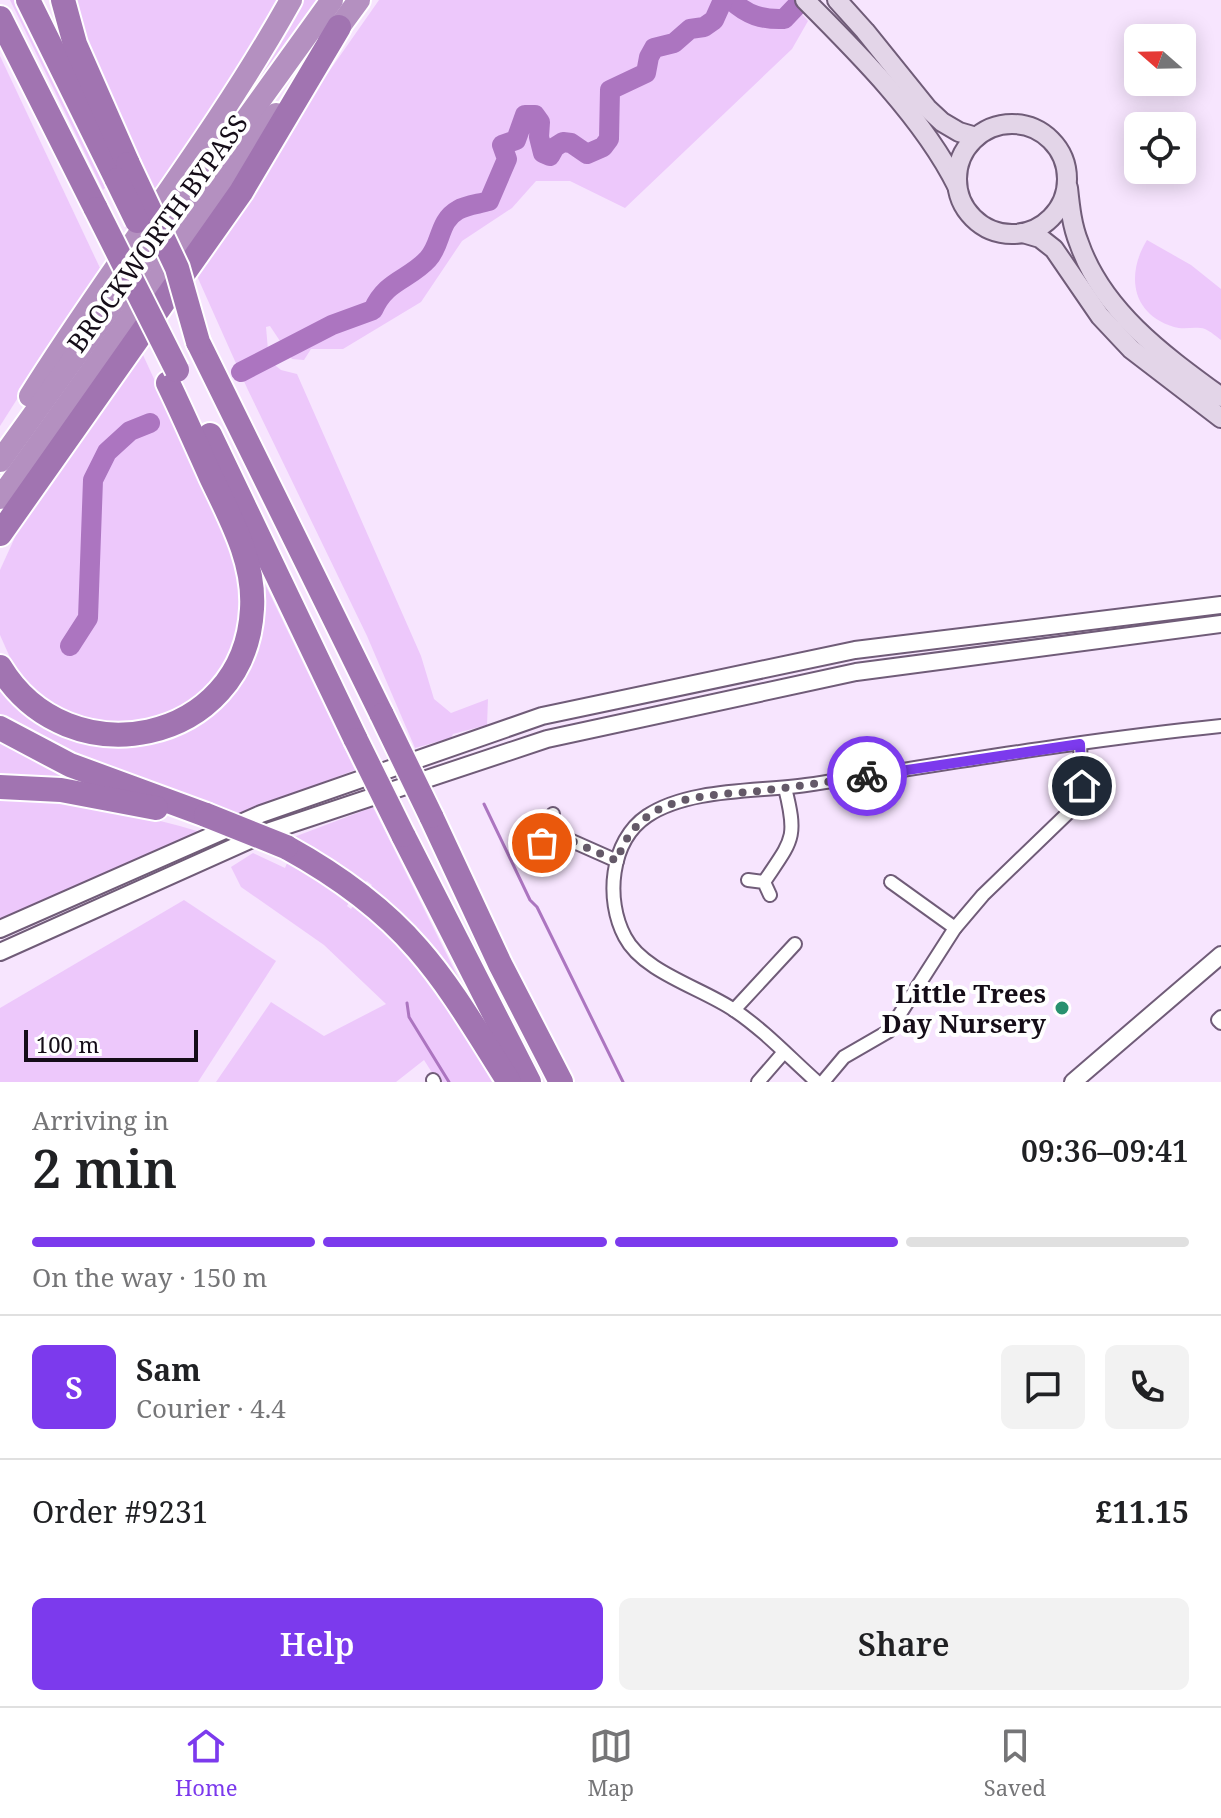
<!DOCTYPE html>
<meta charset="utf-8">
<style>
:root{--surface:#fff;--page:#f2f2f2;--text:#202124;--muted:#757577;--line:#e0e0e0;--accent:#7c3aed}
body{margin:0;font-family:"Noto Serif",serif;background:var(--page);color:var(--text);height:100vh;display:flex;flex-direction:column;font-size:30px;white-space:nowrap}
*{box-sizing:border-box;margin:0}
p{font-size:26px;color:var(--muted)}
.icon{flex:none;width:44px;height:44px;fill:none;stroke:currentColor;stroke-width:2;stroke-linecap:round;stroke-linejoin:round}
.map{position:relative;height:1082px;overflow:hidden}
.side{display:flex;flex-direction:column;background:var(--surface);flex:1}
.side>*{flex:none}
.needle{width:52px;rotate:290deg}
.buttons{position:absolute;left:1124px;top:24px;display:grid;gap:16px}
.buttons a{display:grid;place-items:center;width:72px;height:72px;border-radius:12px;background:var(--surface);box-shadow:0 4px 20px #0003;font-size:40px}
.scale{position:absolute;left:24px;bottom:20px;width:174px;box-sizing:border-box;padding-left:8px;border:4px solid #150d18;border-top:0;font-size:22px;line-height:28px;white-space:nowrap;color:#150d18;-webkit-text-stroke:6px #fff;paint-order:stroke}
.pin{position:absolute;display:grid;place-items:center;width:68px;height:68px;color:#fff;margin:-34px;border:4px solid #fff;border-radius:50%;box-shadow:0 2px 8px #0007}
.courier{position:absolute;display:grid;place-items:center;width:80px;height:80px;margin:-40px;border:6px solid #7c3aed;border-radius:50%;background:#fff;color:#222;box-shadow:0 2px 10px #0007}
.headline em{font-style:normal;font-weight:600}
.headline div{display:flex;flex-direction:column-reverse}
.headline{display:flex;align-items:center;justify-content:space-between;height:136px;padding:0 32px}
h1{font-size:52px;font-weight:600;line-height:60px}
.bar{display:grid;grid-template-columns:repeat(4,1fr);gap:12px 8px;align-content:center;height:96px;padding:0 32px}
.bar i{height:10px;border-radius:6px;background:var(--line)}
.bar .selected{background:var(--accent)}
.bar p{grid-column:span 4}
.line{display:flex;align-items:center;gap:20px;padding:0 32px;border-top:2px solid var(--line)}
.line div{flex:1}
.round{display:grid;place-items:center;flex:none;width:84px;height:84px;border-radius:12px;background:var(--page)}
.button{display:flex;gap:16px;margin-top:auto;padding:16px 32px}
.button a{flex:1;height:92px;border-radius:12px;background:var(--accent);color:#fff;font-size:32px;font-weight:600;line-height:92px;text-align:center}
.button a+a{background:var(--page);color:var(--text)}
.dock{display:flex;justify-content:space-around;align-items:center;height:112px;border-top:2px solid var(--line);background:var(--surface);font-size:22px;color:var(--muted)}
.dock a{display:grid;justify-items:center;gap:4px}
.dock .selected{color:var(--accent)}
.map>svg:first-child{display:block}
.green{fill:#edc8fb}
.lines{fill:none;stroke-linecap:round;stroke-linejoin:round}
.stream{stroke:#ac75c0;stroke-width:3}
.river{stroke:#ac75c0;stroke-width:20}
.minor-casing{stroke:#705c78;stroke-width:16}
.tertiary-casing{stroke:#705c78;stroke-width:20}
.secondary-casing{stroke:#705c78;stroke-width:22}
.trunk-casing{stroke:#fff;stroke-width:26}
.motorway-casing{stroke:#fff;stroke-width:28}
.minor{stroke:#fff;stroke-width:12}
.tertiary{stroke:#fff;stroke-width:16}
.secondary{stroke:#e3d5e8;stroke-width:18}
.trunk{stroke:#b490c0;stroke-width:22}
.motorway{stroke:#a174b1;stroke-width:24}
.motorway-bridge-casing{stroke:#fff;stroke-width:28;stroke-linecap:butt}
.motorway-bridge{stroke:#a174b1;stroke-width:24}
.done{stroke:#645968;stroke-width:8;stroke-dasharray:0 14.4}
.route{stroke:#7c3aed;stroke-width:10}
.poi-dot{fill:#28916f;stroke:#fff;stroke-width:3}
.labels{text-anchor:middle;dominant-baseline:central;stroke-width:8;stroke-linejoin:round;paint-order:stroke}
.street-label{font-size:26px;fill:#150d18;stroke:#fff}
.poi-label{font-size:26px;font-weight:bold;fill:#150d18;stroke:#fff;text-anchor:end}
</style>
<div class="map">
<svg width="1221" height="1082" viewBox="0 0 1221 1082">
<rect width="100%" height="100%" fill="#f7e5fe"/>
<!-- green -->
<g class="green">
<path d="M10,0H16L108,185L103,190Z"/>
<path d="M75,0H283L156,194L104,88Z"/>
<path d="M299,0H322L166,215Z"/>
<path d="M379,0H789L808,21L792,49L625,208L570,181H536L512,208L462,241L421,302L343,349H311L304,360L292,359L270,326L266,327L268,350L260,358L263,364L271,362L281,370L297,374L421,656L434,699L451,713L488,699L487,725L453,734L451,738L415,748L367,636L247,388L197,276L252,197L297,125L309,100Z"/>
<path d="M0,56L100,268L0,426Z"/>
<path d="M1147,240L1191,265L1221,289V340C1217,337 1210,331 1205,329C1195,326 1184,330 1174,327C1131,314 1126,274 1147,240Z"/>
<path d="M143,355L223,529L237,566L242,593L239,626L229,655L211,683L193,699L174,711L139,722L115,724L72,715L55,706L32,688L12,662L0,635V570L21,524Z"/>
<path d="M250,553L355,770L240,814L92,764L22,730L0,715V676L114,742L232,684Z"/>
<path d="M0,739L89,782H0Z"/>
<path d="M0,796C69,800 137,813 204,833L0,921Z"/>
<path d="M373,807L461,983L457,986L369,888L372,885L367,881L364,883L339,863L294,837Z"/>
<path d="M253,853L285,868L287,863L350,901L347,906L351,909L354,905C417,957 452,1013 492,1082H438L424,1060L396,1082H216L271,1002L324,1036L386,1004L324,945L241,887L231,867Z"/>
<path d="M184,900L276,961L198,1082H0V1008Z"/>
</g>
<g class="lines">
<!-- stream -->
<g class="stream">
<path d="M484,804L530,900L537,907L623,1082"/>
<path d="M407,1003L409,1017L449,1082"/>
</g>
<!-- river -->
<g class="river">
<path d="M731,0C747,15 762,20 784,19L802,0"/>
<path d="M241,372L332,325L373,310C386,280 409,280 428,259C442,244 438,221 458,210C466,205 479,204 489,201L507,159L502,145L516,140L525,115H535L540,122L539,137L543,153L550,156L555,147L563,142L571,143L587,154L603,147L609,139L610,90L646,73L649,57L654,48L674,43L690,29L704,27L714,20L723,0"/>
<path d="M70,646L88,618L93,480L107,452L130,431L150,423"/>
</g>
<defs>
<g id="minor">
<path d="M547,830L617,861"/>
<path d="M542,843L553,814"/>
<path d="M748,880L764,882L770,895"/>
<path d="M764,882C792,840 798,839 785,788"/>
<path d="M891,882L955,928"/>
<path d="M734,1010L795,944"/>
<path d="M1221,1017L1218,1020L1221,1023"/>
<path d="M433,1080L434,1082"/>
<path d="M758,1082L784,1052"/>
<path d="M817,1082C790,1058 764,1030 734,1010C702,988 643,972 625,937C605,900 610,841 647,816C689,788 757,792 806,785C944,764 1082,740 1221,726"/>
<path d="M823,1082L844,1057L889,1031L955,928L983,895L1070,811L1082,786L1080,744"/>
</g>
<g id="tertiary">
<path d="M0,929L261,814L542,716L855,650L1221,605"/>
<path d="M0,952L270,831L547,739L856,672L1221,624"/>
<path d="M1073,1082L1221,955"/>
</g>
<g id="secondary">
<path d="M805,0C858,53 924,119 957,186"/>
<path d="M837,0L865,31L927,108L942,122L959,132L976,137"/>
<circle cx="1012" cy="179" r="55"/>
<path d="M1068,188C1070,207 1072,226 1079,243C1103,312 1165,356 1221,397"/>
<path d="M1023,233L1040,238L1054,249L1100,316L1131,349L1221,418"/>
</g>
<g id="trunk">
<path d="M329,41L359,0"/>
<path d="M30,396C114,262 214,138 291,0"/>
<path d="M0,461L332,0"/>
<path d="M0,498L276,114"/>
</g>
<g id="motorway">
<path d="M28,0L117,180"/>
<path d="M63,0L75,44L128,164"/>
<path d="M0,18L96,209"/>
<path d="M198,342L382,715"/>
<path d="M210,435L356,740"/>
<path d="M0,534L241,192L339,27"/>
<path d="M0,667C68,780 245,745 252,609C255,562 231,519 211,477C197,446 183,414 168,383"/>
<path d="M0,728L70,765L206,815"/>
<path d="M0,787L61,790L156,808"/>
<path d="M431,816L500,964L561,1082"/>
<path d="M403,835L529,1082"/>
<path d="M286,847C335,874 381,906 418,949C453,989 480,1037 509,1082"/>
</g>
</defs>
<!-- minor casing -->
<use href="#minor" class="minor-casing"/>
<!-- tertiary casing -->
<use href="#tertiary" class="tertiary-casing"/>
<!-- secondary casing -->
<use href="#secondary" class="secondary-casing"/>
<!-- trunk casing -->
<use href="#trunk" class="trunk-casing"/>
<!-- motorway casing -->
<use href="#motorway" class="motorway-casing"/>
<!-- minor -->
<use href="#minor" class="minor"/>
<!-- tertiary -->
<use href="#tertiary" class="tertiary"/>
<!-- secondary -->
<use href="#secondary" class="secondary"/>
<!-- trunk -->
<use href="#trunk" class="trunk"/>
<!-- motorway -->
<use href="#motorway" class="motorway"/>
<defs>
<g id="motorway-bridge">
<path d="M128,164L177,268L198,342"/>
<path d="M117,180L137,221"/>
<path d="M96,209L177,370"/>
<path d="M382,715L431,816"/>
<path d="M356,740L403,835"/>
<path d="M206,815L286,847"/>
</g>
</defs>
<!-- motorway-bridge casing -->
<use href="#motorway-bridge" class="motorway-bridge-casing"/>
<!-- motorway-bridge -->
<use href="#motorway-bridge" class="motorway-bridge"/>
</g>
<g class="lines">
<!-- done -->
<path class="done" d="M542,843L547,830L617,861C639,791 707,797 768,790C801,786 834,781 867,776"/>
<!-- route -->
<path class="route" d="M867,776L1080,744L1082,786"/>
</g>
<!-- markers -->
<circle class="poi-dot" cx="1062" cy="1008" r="8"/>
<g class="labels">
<!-- street labels -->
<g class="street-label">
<text transform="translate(157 233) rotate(-54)">BROCKWORTH BYPASS</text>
</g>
<!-- poi labels -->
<g class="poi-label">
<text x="1046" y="993">Little Trees<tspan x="1046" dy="30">Day Nursery</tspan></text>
</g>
</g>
</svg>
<div class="buttons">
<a><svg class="needle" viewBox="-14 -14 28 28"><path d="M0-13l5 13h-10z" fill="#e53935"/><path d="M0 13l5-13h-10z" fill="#757577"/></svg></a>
<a><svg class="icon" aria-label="locate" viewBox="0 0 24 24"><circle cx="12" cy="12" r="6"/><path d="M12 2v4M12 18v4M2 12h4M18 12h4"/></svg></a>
</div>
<div class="scale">100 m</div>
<div class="pin" style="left:542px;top:843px;background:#ea580c"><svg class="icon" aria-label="bag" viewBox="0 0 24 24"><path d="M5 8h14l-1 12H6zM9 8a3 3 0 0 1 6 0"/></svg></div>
<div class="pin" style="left:1082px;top:786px;background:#1f2937"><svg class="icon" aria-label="home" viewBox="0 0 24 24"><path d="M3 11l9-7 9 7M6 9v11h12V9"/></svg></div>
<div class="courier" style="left:867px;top:776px"><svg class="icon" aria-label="bike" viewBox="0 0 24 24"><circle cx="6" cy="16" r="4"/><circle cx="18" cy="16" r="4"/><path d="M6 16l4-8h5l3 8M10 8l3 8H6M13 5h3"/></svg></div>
</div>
<section class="side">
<div class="headline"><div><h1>2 min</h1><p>Arriving in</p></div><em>09:36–09:41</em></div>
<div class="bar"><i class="selected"></i><i class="selected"></i><i class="selected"></i><i></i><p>On the way · 150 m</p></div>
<div class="line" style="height:144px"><b class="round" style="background:var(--accent);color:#fff">S</b><div><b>Sam</b><p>Courier · 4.4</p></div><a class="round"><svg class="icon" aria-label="chat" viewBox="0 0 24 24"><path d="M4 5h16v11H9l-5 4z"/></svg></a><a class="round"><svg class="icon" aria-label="phone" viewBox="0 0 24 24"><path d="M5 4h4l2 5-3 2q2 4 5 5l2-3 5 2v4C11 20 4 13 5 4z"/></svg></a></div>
<div class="line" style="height:104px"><div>Order #9231</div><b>£11.15</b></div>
<div class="button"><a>Help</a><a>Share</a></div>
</section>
<nav class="dock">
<a class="selected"><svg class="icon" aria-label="home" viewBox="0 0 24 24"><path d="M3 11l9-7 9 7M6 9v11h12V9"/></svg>Home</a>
<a><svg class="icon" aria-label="map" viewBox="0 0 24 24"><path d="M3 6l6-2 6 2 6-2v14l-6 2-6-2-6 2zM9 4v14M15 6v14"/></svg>Map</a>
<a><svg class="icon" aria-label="saved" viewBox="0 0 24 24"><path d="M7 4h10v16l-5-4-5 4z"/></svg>Saved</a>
</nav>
